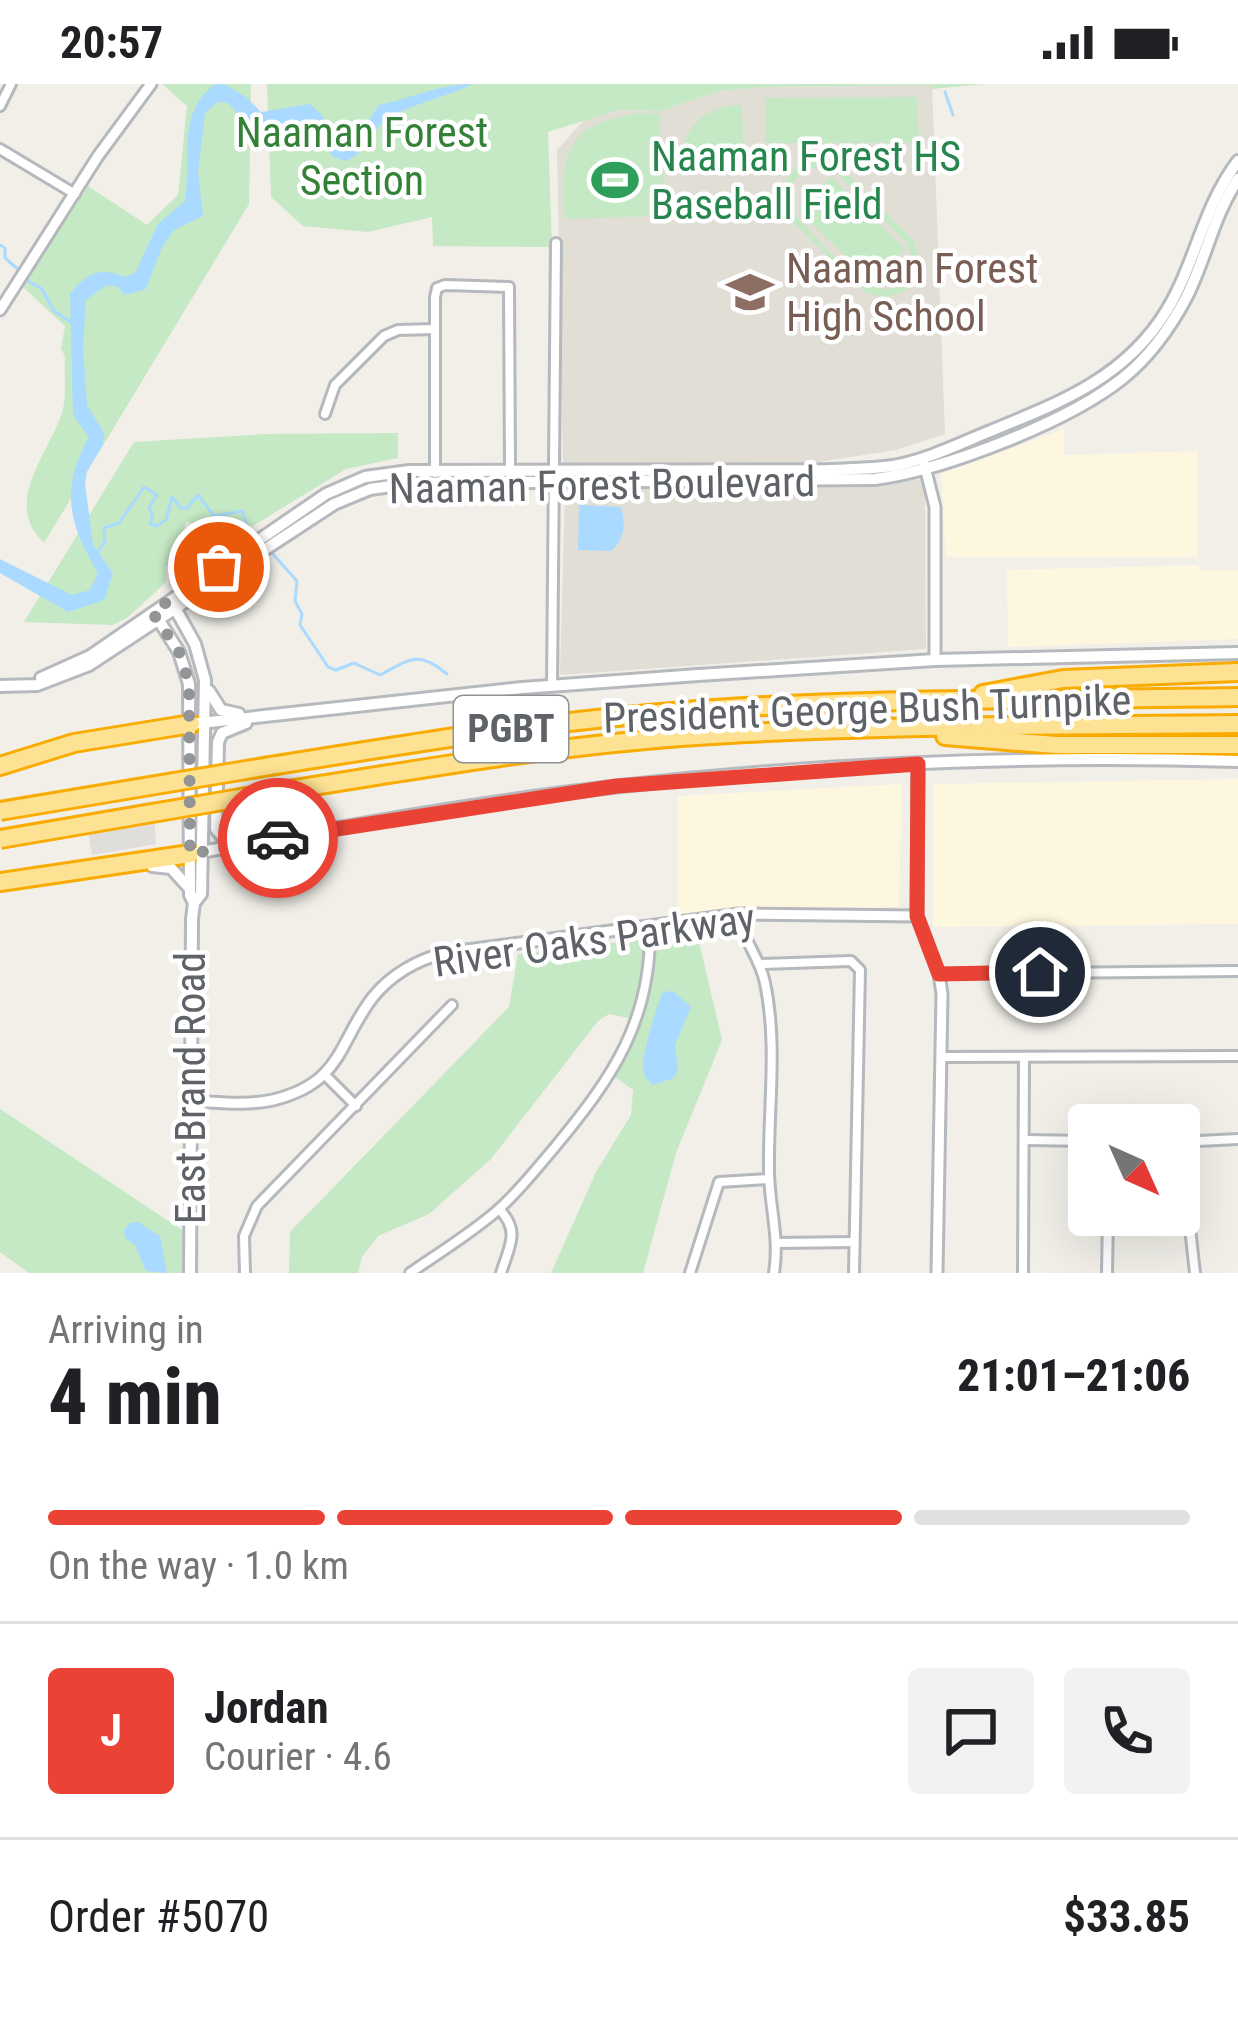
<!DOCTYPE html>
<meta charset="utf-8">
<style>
:root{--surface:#fff;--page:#f2f2f2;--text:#202124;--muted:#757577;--line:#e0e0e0;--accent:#ea4335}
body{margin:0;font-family:"Roboto Condensed",sans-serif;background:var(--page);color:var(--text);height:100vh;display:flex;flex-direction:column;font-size:45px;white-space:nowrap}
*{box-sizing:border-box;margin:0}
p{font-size:39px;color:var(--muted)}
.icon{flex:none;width:66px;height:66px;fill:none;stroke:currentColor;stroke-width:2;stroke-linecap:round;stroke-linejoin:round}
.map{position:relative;height:1189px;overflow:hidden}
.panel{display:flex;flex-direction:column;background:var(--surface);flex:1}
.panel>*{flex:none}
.needle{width:78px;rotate:135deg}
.controls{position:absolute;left:1068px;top:1020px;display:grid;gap:24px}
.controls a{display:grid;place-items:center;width:132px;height:132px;border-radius:12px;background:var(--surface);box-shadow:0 12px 48px #0002;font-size:60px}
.pin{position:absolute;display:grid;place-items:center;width:102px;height:102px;color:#fff;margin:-51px;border:6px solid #fff;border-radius:50%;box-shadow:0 3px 12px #0007}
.courier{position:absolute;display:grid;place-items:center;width:120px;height:120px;margin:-60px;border:9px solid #ea4335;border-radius:50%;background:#fff;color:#222;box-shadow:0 3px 15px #0007}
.headline em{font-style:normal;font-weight:800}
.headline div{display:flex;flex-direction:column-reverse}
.headline{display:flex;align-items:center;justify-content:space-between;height:204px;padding:0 48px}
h1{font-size:78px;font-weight:800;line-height:90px}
.bar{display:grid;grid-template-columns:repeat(4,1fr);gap:18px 12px;align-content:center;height:144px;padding:0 48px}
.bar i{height:15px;border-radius:9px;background:var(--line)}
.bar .active{background:var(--accent)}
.bar p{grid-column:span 4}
.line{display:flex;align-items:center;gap:30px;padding:0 48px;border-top:3px solid var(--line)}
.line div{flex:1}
.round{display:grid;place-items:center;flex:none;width:126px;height:126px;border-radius:12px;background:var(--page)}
.status{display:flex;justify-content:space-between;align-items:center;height:84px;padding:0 60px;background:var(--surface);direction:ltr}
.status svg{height:33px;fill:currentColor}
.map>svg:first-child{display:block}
.commercial{fill:#fef7e0}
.industrial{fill:#e0deda}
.education{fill:#e1ded6}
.green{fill:#c5e8c5;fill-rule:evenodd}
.water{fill:#aadaff}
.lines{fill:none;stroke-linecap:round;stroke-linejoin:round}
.stream{stroke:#aadaff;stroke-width:3}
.minor-casing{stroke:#b5b8bc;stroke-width:14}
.tertiary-casing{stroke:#b5b8bc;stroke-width:15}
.secondary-casing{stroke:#b6babf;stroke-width:16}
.motorway-casing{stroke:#f9ab00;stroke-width:22}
.minor{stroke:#fff;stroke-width:8}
.tertiary{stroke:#fff;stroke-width:9}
.secondary{stroke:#fff;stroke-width:10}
.motorway{stroke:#fde293;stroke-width:16}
.motorway-bridge-casing{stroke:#f9ab00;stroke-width:22;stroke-linecap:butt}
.motorway-bridge{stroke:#fde293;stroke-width:16}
.done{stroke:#929495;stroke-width:12;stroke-dasharray:0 21.6}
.route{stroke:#ea4335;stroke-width:15}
.labels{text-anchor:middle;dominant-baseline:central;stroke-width:9;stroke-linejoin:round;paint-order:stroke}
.shield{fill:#fff;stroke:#8f9295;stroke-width:3}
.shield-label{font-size:39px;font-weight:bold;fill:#5f6368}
.park-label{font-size:42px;fill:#348238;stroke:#fff}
.leisure-label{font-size:42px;fill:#27864d;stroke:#fff;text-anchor:start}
.education-label{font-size:42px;fill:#785e54;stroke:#fff;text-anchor:start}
.street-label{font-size:42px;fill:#5f6368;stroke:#fff}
</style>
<div class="status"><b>20:57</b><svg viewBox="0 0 49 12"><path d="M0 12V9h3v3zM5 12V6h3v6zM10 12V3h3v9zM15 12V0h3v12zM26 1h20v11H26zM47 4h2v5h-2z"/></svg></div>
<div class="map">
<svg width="1238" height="1189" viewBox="0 0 1238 1189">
<rect width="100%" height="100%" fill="#f1efe8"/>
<!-- commercial -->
<g class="commercial">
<path d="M1064,345V371L1198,367V473H946L941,390Z"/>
<path d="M1198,481L1199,486H1238V555L1008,563L1007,486Z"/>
<path d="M1238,695V840L933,843V700Z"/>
<path d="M902,700L899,823L732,825L678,832V712Z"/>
</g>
<!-- industrial -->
<path class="industrial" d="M153,717L156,760L92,771L85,729Z"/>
<!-- education -->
<g class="education">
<path d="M932,1L945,350L896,366L812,379H563L557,66L584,36L618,26L660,27L719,7L767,3Z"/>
<path d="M921,395L925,410L926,565L560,591L565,405L876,403Z"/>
</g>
<!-- green -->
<g class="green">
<path d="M162,0H251L249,120L44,459C2,419 48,371 62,329C67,312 64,290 65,272L61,265L65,242L22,202L88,102L147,141L178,111L187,22Z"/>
<path d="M267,0H983L932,5L931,1L767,3L719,7L660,27L618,26L548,48L552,163L433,162L432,133L368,148L303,142L271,113Z"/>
<path d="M917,13L919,59H765V14Z"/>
<path d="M742,21L744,80L739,85H680C680,46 703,21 742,21Z"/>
<path d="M639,29L659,30L666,128L661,132L565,135C559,66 568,40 639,29Z"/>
<path d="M816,76L831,78L844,86L914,157L920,181L908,206L884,214L864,208L787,132L782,114L786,96L797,83ZM817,83L836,89L907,159L913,182C889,248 818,154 794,130C783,107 793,88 817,83Z"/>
<path d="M831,93L905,165L872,198L798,126Z"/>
<path d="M398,349V374L346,385L230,456L206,441L186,438L184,446L192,463L189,471L166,482V498L127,534L113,541L24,538L134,358L267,350Z"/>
<path d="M697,849L722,956L676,1069L643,1189H551L596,1088L631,1031L633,1006L605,986L625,951L629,934L609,930L598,937L491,1075L429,1130L378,1152L362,1173L358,1189H289L290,1148L509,923L518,870Z"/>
<path d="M0,1025L182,1146V1189H29L0,1168Z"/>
</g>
<!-- water -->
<g class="water">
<path d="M224,0L246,13L261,28L309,20C328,31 331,54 354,58L379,21C412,14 440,0 473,0C448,12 416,19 392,32C370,44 369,69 345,77L332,72L311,36L253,46L228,19L218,18L205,29L198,89L203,132L174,146L162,163L146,205L125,211L118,203L106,201L86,216L83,264L87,321L104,349L103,361L87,387L85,399L93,461L113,489L104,516L68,528L0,489V475L72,511L90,506L98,489C68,439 60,404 89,353L73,331L70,210C86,190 99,182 124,193L135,189L158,140L185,117C192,77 176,30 214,1Z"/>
<path d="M579,421L621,423C626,440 625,455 611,467L578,466Z"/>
<path d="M673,907L691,923L675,961L678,986L674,994L653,1001C647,995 644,993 643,984C641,973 658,918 663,908Z"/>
<path d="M138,1138L160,1152L167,1189L146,1187L135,1161L125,1154L124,1146L130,1139Z"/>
</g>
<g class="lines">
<!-- stream -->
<g class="stream">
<path d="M945,8L953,31"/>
<path d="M0,161L5,164V174L20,187"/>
<path d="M26,196L42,205L54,227L71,238"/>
<path d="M98,468L105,457L104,444L119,439L144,403L157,411L149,424L153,430L150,440L156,442L166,436L172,413L181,424H187L198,411L214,432L242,427L248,444L256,452"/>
<path d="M271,468L297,497L295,517L302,530L300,541L328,583L336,586L354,579L380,591C409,576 417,565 447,590"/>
</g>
<defs>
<g id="minor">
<path d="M0,22L11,0"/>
<path d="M0,65L75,110"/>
<path d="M325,330L335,301L384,252L398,246L435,245"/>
<path d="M435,389V213L437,204L445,201L509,203L510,386"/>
<path d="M552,602L556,159"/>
<path d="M739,830C742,856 760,873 765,899C778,960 768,1025 769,1086C769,1122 780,1153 774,1189"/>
<path d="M760,880L851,877L860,886L854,1189"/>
<path d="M939,890L1238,887"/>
<path d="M941,973L1238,972"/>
<path d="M324,990L356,1022"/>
<path d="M1026,1056L1089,1057"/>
<path d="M1179,1058L1238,1055"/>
<path d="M1193,1058L1190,1144L1195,1189"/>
<path d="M499,1125C521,1147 509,1163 501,1189"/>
<path d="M777,1159L854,1158"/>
<path d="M245,1189L244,1152L257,1122L452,921"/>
<path d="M410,1189C440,1168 472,1149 499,1125C520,1106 537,1084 555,1063C613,993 652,936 650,842"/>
<path d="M690,1189L719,1098L769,1095"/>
<path d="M1023,1189L1024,974"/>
<path d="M1107,1189L1108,1131"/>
</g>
<g id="tertiary">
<path d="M0,226L98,72L151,0"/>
<path d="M924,379L935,423V576"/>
<path d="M918,680L917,832L939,890L942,910L937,1189"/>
<path d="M189,1017C217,1018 246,1022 273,1016C343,999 338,958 373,913C391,891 417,876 444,869L739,830L917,832"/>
</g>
<g id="secondary">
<path d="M175,524L195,560L205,596L201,810L194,819L192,835L190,1189"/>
<path d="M158,535L179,568L189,600L190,811L194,819"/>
<path d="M41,594L90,572L326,410L365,393L409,387L828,386C850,385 872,385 893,382C926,376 957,361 988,348C1059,319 1126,294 1167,226C1196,178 1203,123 1238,77"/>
<path d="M0,602L37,601L89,581L334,420L370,405L413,399L875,395C944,386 1068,338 1123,294C1149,273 1170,244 1186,214C1206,175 1213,132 1238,95"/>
<path d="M209,607L221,626L239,630"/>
<path d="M191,640L522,604L698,591L935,576L1238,569"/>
<path d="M238,757L222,752L216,745L218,658L222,649L246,639"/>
<path d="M190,770C333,745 476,718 621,702C825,679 1033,671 1238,677"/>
<path d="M152,782L171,784L190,805"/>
</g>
<g id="motorway">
<path d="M983,610L1063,595L1238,588"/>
<path d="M945,652L1056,661H1238"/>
<path d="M0,682L74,659L191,640"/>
<path d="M240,687C384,664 527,639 673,628C861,613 1050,616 1238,613"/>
<path d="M246,713C390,690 535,664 681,653C866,640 1052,642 1238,640"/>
<path d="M0,798L190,770"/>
</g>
</defs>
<!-- minor casing -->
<use href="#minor" class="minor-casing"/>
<!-- tertiary casing -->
<use href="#tertiary" class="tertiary-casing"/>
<!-- secondary casing -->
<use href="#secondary" class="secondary-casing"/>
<!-- motorway casing -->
<use href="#motorway" class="motorway-casing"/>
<!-- minor -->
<use href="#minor" class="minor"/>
<!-- tertiary -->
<use href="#tertiary" class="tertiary"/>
<!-- secondary -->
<use href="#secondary" class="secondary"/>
<!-- motorway -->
<use href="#motorway" class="motorway"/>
<defs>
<g id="motorway-bridge">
<path d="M0,727L240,687"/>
<path d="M0,755L246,713"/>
</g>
</defs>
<!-- motorway-bridge casing -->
<use href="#motorway-bridge" class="motorway-bridge-casing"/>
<!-- motorway-bridge -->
<use href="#motorway-bridge" class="motorway-bridge"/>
</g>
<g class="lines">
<!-- done -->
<path class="done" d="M219,483L152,528L179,568L189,599L190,770L278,754"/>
<!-- route -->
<path class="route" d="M278,754L617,702L918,680L917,832L939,890L1040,888"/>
</g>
<!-- icons -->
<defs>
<symbol id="stadium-bare" viewBox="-9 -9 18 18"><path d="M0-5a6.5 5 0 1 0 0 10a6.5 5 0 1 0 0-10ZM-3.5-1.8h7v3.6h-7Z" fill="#2e9e5b" stroke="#fff" stroke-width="2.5" paint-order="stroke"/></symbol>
<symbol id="school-bare" viewBox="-9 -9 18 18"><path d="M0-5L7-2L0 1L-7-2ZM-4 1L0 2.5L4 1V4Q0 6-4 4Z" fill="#8d6e63" stroke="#fff" stroke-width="2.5" paint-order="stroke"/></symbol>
</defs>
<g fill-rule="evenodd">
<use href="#stadium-bare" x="582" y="63" width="66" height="66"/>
<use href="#school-bare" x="717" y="175" width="66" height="66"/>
</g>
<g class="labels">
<!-- shield labels -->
<rect class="shield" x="454" y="612" width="114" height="66" rx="9"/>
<g class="shield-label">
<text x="511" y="645">PGBT</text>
</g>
<!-- park labels -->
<g class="park-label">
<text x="362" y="48">Naaman Forest<tspan x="362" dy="48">Section</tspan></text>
</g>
<!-- leisure labels -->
<g class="leisure-label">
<text x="651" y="72">Naaman Forest HS<tspan x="651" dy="48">Baseball Field</tspan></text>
</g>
<!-- education labels -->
<g class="education-label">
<text x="786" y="184">Naaman Forest<tspan x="786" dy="48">High School</tspan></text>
</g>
<!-- street labels -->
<g class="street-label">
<text transform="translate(602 401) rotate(-1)">Naaman Forest Boulevard</text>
<text transform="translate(867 625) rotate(-2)">President George Bush Turnpike</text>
<text transform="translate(594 856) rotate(-8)">River Oaks Parkway</text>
<text transform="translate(190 1004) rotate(-90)">East Brand Road</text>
</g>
</g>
</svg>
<div class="controls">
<a><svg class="needle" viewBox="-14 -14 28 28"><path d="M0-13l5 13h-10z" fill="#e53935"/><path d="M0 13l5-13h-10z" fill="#757577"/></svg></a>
</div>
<div class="pin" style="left:219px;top:483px;background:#ea580c"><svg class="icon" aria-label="bag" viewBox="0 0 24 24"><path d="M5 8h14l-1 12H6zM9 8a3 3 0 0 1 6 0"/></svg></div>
<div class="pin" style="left:1040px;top:888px;background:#1f2937"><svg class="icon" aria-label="home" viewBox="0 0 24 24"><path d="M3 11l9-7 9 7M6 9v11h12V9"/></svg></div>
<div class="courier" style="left:278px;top:754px"><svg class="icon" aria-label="car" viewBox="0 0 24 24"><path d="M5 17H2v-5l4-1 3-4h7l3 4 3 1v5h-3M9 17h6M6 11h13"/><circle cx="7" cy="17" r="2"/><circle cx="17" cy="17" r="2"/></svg></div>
</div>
<section class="panel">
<div class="headline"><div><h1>4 min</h1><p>Arriving in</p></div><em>21:01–21:06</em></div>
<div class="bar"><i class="active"></i><i class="active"></i><i class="active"></i><i></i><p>On the way · 1.0 km</p></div>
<div class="line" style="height:216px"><b class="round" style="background:var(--accent);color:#fff">J</b><div><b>Jordan</b><p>Courier · 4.6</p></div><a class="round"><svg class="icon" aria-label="chat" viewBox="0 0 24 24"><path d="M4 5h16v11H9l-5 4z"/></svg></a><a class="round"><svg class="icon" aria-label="phone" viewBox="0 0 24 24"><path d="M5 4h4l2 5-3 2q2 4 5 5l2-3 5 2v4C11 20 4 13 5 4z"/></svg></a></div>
<div class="line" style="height:156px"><div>Order #5070</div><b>$33.85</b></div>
</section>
